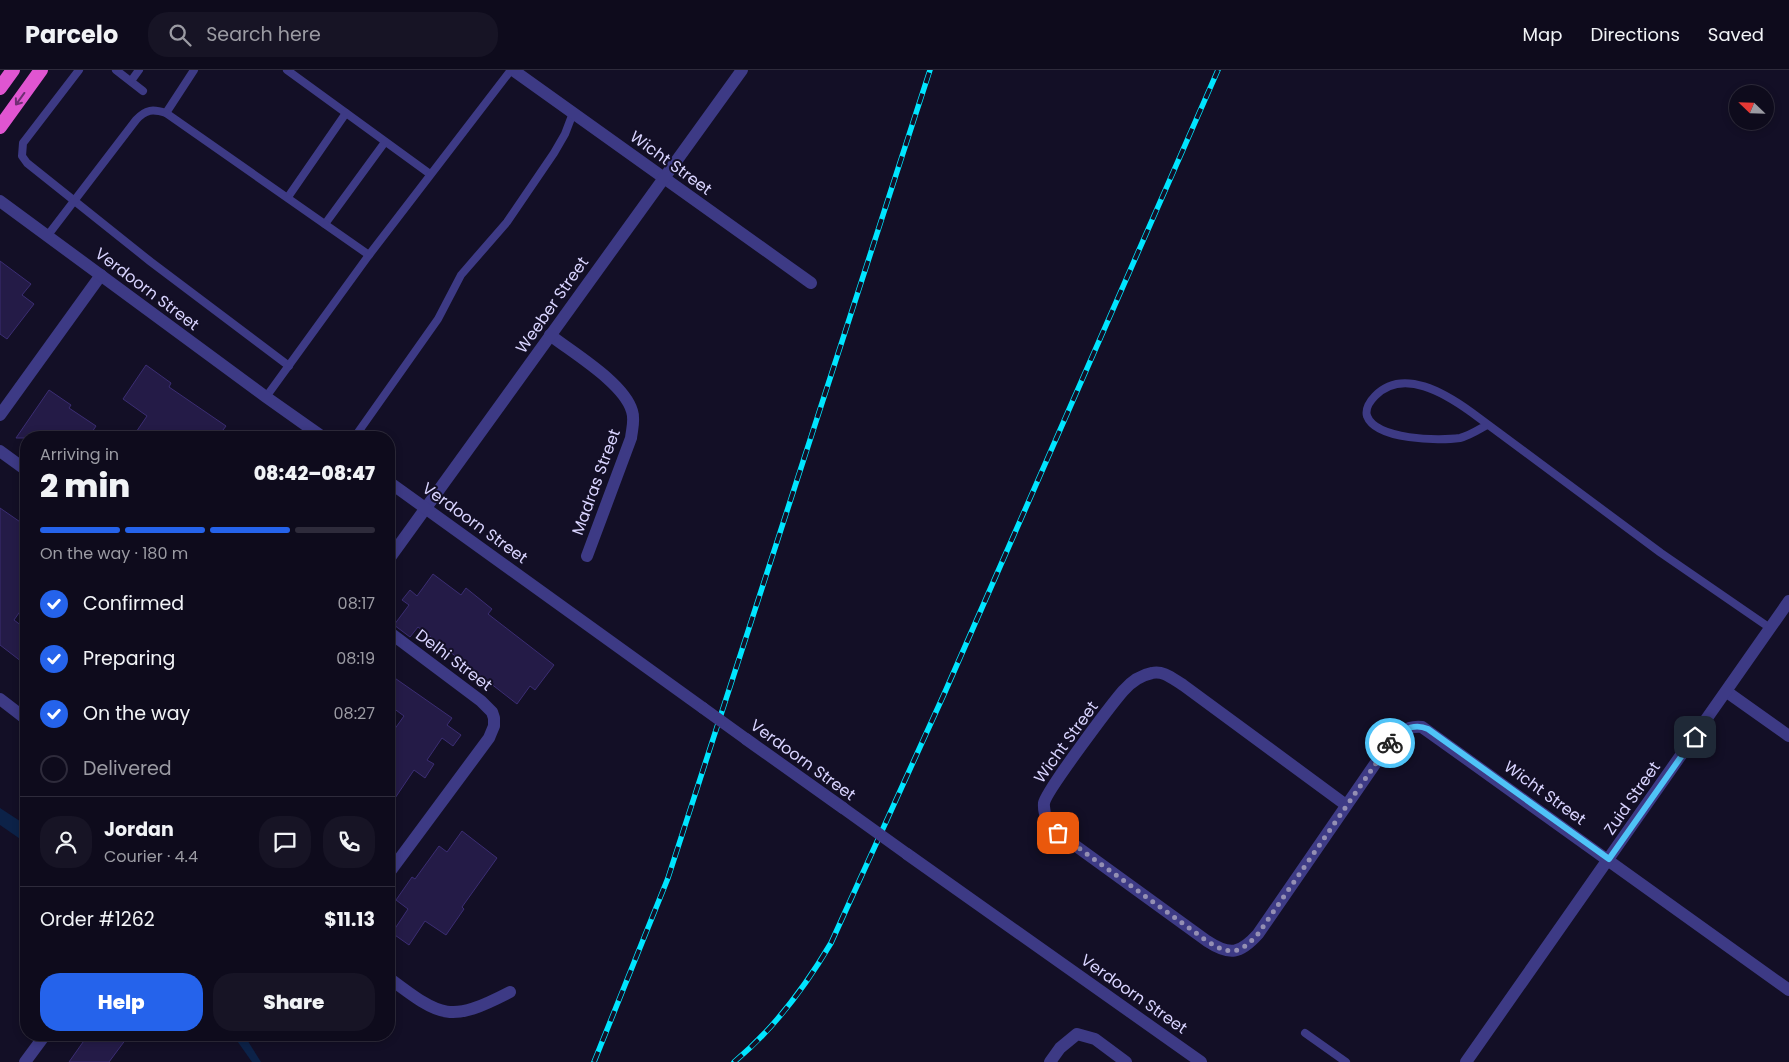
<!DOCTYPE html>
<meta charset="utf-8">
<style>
:root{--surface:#0e0b1c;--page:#171425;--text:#f1f3f6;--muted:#9b9ba3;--line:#2e2b3b;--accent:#2563eb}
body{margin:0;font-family:Poppins,sans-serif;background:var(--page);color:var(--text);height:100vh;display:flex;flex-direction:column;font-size:19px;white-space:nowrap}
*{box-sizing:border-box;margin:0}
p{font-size:16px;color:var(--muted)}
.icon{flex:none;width:28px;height:28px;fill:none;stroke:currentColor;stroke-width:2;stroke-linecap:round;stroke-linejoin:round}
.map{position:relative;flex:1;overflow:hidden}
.side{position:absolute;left:20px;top:361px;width:375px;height:610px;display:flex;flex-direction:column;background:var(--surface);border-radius:20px;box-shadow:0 2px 8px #0003,0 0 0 1px var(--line)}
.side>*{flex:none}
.needle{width:32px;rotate:293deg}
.fabs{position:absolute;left:1729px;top:15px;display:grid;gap:10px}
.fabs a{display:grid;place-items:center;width:45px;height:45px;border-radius:50%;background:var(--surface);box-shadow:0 2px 8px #0003,0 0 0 1px var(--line);font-size:25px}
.pin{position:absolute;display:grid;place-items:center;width:42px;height:42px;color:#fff;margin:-21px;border-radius:10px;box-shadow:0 2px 8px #0006}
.courier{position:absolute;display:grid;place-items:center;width:50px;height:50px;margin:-25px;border:4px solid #4fc3f7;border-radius:50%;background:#fff;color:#222;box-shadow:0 1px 6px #0007}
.summary em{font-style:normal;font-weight:800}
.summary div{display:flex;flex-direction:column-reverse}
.summary{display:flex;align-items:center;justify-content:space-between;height:85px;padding:0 20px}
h1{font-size:32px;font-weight:800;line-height:38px}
.bar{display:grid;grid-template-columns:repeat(4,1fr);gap:8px 5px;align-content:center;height:60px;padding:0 20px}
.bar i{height:6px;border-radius:4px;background:var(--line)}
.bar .on{background:var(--accent)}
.bar p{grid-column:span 4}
.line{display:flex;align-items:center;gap:12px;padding:0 20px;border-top:1px solid var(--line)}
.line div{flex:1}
.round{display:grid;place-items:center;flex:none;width:52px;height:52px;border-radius:20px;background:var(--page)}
ol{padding:0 20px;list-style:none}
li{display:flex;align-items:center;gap:15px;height:55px}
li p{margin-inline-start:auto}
li .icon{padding:5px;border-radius:50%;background:var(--accent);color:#fff;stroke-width:4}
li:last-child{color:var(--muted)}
li i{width:28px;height:28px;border:2px solid var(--line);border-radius:50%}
.action{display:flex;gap:10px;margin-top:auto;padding:10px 20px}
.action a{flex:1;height:58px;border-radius:20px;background:var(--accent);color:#fff;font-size:20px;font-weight:800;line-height:58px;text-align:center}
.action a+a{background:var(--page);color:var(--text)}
header{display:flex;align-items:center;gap:30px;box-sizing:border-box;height:70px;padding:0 25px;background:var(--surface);border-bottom:1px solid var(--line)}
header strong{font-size:24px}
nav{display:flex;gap:28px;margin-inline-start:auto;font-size:18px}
.search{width:350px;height:45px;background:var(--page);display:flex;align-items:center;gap:12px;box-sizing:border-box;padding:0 18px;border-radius:20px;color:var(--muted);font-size:19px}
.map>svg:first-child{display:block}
.water{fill:#0c2248}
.building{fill:#241b47;stroke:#3b2d73}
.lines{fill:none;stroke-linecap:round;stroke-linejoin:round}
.service{stroke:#3d3a85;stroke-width:8}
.minor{stroke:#3d3a85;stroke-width:12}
.tertiary{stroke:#3d3a85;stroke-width:12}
.trunk{stroke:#e055d1;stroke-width:14}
.rail-casing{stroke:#00e5ff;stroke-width:5.5}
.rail{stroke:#130f26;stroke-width:4;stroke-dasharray:11;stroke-linecap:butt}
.tertiary-bridge{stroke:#3d3a85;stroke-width:12}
.oneway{stroke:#6f2e73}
.done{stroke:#948fb3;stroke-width:5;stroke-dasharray:0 9}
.route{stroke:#4fc3f7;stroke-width:6}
.labels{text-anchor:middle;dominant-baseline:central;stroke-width:4;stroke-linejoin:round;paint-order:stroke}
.street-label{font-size:16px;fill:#d9d4ff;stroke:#130f26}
</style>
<header>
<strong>Parcelo</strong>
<div class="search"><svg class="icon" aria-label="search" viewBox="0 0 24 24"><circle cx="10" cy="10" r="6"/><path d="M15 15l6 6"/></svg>Search here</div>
<nav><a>Map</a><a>Directions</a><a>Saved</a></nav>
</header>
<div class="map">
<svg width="1789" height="992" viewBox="0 0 1789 992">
<rect width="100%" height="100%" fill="#130f26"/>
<!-- water -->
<g class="water">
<path d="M0,738L26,755V773L0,755Z"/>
<path d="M233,965H244L261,992H252Z"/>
</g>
<!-- building -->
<g class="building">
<path d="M0,191L31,214L22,225L34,234L7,269L0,264Z"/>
<path d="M146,295L171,313L169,317L226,356L217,368H132L147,346L123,329Z"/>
<path d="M49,320L71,335L69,338L96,356L88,368H16Z"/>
<path d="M0,438L26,456V533L14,550L26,559V595L0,575Z"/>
<path d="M433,504L461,525L466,518L492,539L488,544L554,595L535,620L530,616L517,634L418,557L410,567L394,555L409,535L402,530L410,520L417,526Z"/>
<path d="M389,604L452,648L447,655L461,665L453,676L442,668L427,690L434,694L425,708L414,700L389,737V667L404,646L389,635Z"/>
<path d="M462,761L497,788L462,837L464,839L446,865L425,851L409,875L392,863L408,839L396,830L412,807L415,809L439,776L447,782Z"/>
<path d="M88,965H129L109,992H69Z"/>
</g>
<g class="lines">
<!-- service -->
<g class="service">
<path d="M79,0L23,73L22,86L27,93L151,192L289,296"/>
<path d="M116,0L143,21"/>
<path d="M287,0L430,104"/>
<path d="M131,11L139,0"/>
<path d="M166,43L194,0"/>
<path d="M288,127L346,43"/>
<path d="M325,154L385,72"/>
<path d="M48,165L136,50C146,39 153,39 166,43L369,185"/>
<path d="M266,327L369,185L511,0"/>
<path d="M1487,355C1478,360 1469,366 1460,368C1439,371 1376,370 1367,346C1365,339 1370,331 1375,326C1403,297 1446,324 1471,342L1661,483L1770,558"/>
<path d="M354,368L438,249L461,205L507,152L554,83L565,64L573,43"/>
<path d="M1305,963L1346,992"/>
</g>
<!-- minor -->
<g class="minor">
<path d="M513,0L811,213"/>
<path d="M550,265C573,283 624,313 632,341C635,350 632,359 631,368L587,486"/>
<path d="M0,345L101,205"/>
<path d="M0,381L26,400"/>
<path d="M389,489L742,0"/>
<path d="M389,562L481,631L492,642L494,648V656L489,668L389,803"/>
<path d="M1727,622L1789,666"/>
<path d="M0,629L26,649"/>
<path d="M1346,735L1183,615C1173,609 1163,600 1152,603C1141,605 1130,613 1123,621C1111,635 1046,721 1044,733C1043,746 1049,755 1058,763L1207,871C1230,886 1240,884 1258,864L1386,678C1396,666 1405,655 1422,657L1789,920"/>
<path d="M389,908C442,948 450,953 510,922"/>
<path d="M25,992L45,965"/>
<path d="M1050,992L1060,978L1077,964L1095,969L1126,992"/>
</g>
<!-- tertiary -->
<g class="tertiary">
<path d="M0,131L266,327L324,368"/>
<path d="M389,412L703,638"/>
<path d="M746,669L843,738"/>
<path d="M907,784L1201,992"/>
<path d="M1466,992L1789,531"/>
</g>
<!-- trunk -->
<g class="trunk">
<path d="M0,18L13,0"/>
<path d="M0,57L41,0"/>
</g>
<defs>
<g id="rail">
<path d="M594,992L668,808L930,0"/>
<path d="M734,992C774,959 805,917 831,873L945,622L1218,0"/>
</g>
</defs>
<!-- rail casing -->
<use href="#rail" class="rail-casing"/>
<!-- rail -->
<use href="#rail" class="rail"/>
<!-- tertiary-bridge -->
<g class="tertiary-bridge">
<path d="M703,638L746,669"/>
<path d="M843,738L907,784"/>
</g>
</g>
<!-- one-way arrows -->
<defs><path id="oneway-shaft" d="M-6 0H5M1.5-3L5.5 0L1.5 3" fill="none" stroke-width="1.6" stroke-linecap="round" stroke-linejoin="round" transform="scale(1.25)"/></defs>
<use class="oneway" href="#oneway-shaft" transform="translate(20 29) rotate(126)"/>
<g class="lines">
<!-- done -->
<path class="done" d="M1058,763L1207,871C1230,886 1240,884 1258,864L1390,673"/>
<!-- route -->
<path class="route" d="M1390,673C1400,661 1412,652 1428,659L1609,789L1695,667"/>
</g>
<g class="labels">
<!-- street labels -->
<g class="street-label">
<text transform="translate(671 93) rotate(36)">Wicht Street</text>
<text transform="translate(147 219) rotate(37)">Verdoorn Street</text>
<text transform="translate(552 235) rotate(-55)">Weeber Street</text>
<text transform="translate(596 412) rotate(-70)">Madras Street</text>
<text transform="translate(475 453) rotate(36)">Verdoorn Street</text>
<text transform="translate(454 590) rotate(37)">Delhi Street</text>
<text transform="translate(1066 672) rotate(-54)">Wicht Street</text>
<text transform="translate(803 690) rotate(36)">Verdoorn Street</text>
<text transform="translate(1545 723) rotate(36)">Wicht Street</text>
<text transform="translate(1632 728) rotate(-55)">Zuid Street</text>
<text transform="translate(1134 924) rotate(35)">Verdoorn Street</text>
</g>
</g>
</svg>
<div class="fabs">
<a><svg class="needle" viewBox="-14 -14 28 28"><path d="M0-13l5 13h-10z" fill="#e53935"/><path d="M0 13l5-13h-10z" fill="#9b9ba3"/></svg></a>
</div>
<div class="pin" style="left:1058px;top:763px;background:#ea580c"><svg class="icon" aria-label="bag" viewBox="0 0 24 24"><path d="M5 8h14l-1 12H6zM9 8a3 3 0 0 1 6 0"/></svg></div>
<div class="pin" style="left:1695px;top:667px;background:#1f2937"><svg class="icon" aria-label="home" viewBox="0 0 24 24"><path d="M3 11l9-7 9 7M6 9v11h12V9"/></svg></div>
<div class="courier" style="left:1390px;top:673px"><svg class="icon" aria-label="bike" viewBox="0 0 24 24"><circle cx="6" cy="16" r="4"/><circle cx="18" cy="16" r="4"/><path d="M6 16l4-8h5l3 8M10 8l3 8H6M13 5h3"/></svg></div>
<section class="side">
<div class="summary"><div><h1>2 min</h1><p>Arriving in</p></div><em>08:42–08:47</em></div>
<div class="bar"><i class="on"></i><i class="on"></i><i class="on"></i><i></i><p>On the way · 180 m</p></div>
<ol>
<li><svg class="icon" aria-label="check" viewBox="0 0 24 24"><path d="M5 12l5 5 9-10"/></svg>Confirmed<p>08:17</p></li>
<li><svg class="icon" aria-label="check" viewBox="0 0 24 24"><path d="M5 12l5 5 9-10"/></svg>Preparing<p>08:19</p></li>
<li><svg class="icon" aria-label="check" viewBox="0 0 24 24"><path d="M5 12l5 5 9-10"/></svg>On the way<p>08:27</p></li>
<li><i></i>Delivered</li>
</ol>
<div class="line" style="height:90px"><a class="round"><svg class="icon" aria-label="person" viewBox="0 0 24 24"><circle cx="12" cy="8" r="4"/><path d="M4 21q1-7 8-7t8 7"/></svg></a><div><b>Jordan</b><p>Courier · 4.4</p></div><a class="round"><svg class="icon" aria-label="chat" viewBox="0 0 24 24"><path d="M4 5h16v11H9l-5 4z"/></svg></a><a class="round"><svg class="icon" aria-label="phone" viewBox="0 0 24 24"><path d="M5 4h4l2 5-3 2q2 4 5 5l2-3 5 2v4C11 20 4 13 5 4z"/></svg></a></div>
<div class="line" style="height:65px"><div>Order #1262</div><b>$11.13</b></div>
<div class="action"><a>Help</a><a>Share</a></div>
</section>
</div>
